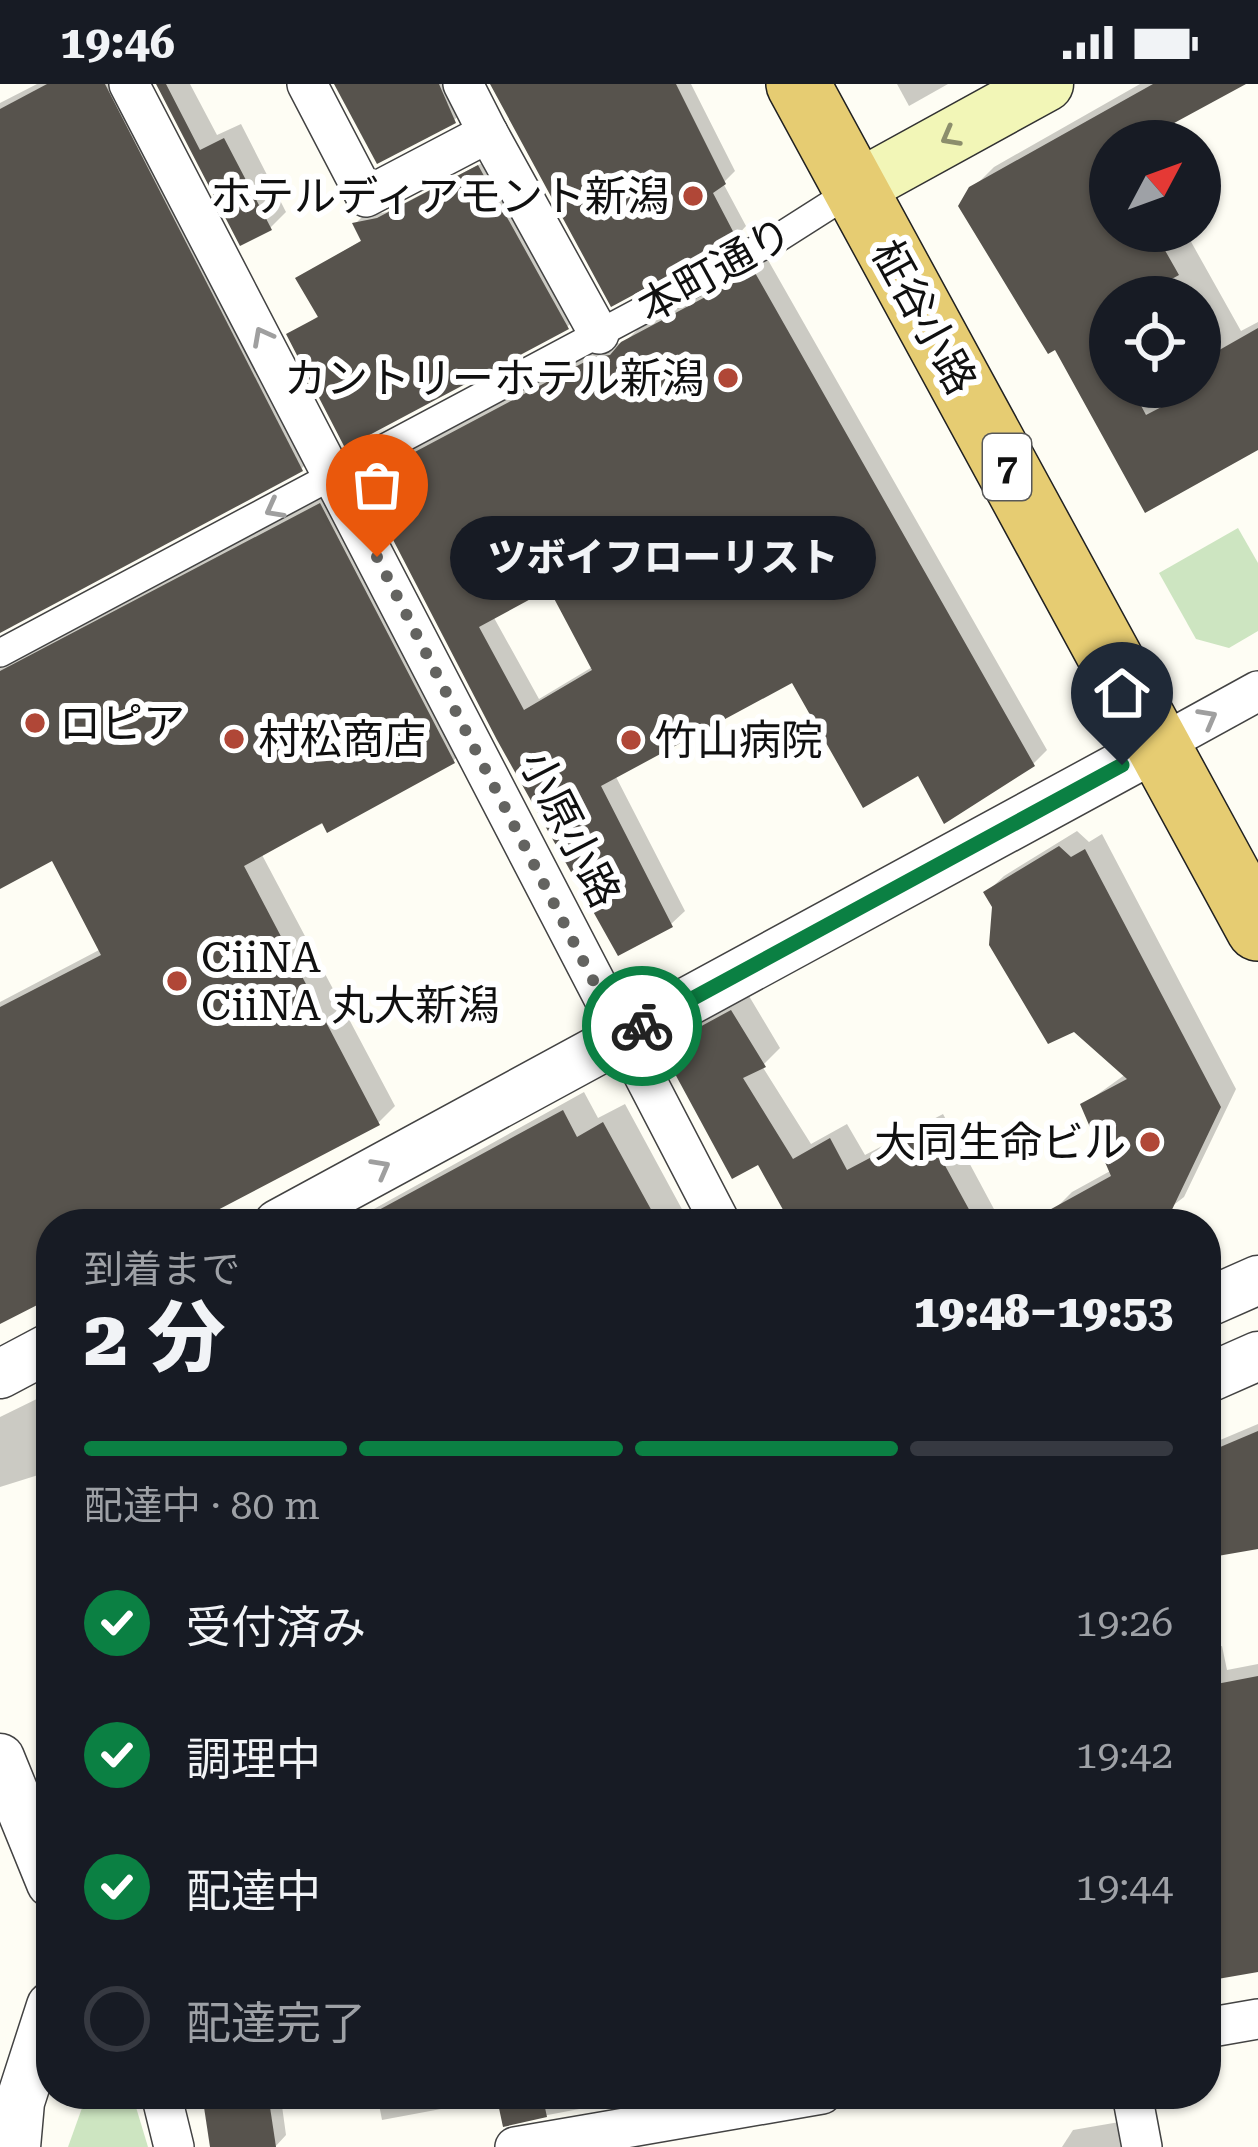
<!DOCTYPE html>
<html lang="ja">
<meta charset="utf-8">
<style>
:root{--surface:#171b24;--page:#20242c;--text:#f1f3f6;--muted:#9ea1a6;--line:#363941;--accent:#0b8043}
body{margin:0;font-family:"Roboto Serif","Noto Sans JP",serif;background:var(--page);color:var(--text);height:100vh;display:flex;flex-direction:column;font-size:45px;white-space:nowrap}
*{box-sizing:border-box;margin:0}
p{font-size:39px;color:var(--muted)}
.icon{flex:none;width:66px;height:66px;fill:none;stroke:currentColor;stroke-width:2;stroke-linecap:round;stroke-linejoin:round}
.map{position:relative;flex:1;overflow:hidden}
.side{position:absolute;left:36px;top:1125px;width:1185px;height:900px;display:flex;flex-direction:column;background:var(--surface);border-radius:48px;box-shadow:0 3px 9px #0004}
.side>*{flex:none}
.needle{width:78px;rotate:49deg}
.fabs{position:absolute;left:1089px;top:36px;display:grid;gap:24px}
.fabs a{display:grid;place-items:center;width:132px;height:132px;border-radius:50%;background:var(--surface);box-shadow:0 3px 9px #0004;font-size:60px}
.pin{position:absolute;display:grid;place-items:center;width:102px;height:102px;color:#fff;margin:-123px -51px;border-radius:50% 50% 50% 0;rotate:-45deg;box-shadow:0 0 12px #0007}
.pin .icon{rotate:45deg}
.courier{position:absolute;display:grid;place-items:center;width:120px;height:120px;margin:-60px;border:9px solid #0b8043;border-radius:50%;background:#fff;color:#222;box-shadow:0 3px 15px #0007}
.bubble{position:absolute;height:84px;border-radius:42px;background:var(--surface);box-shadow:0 3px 9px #0004;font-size:39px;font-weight:800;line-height:84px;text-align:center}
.summary em{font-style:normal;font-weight:800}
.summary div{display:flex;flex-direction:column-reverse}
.summary{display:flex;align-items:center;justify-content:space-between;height:204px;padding:0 48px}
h1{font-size:78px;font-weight:800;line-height:90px}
.bar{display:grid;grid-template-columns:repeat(4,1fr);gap:18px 12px;align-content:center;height:144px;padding:0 48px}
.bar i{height:15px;border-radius:9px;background:var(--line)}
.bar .on{background:var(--accent)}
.bar p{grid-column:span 4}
ol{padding:0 48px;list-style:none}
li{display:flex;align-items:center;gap:36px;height:132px}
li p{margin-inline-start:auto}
li .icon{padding:12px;border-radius:50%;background:var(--accent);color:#fff;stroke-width:4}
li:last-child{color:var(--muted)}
li i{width:66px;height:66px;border:6px solid var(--line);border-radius:50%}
.status{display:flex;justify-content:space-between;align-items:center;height:84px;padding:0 60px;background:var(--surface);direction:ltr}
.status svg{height:33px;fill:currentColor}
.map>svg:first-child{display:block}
.green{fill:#cde5c1}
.shadow{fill:#0003;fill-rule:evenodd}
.building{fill:#57534d;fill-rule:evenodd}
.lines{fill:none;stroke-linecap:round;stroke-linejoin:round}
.pedestrian-casing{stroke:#434343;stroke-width:30}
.minor-casing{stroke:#434343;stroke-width:42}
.tertiary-casing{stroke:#434343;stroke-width:51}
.secondary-casing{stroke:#323232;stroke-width:57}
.trunk-casing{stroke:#212121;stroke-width:66}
.pedestrian{stroke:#fff;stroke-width:27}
.minor{stroke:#fff;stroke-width:39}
.tertiary{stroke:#fff;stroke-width:48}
.secondary{stroke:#f2f6b7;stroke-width:54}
.trunk{stroke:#e6cc72;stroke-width:63}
.oneway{stroke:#8c8e6c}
.oneway2{stroke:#9f9f9f}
.done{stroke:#636360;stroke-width:12;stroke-dasharray:0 21.6}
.route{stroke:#0b8043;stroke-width:15}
.poi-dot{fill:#b04737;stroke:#fff;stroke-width:4.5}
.labels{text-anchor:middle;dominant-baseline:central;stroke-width:12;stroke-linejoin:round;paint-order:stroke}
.shield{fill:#fff;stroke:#585858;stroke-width:3}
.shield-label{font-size:39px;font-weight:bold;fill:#101010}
.poi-label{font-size:42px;fill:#101010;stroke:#fff;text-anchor:start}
.street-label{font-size:42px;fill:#101010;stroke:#fff}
</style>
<div class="status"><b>19:46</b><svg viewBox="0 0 49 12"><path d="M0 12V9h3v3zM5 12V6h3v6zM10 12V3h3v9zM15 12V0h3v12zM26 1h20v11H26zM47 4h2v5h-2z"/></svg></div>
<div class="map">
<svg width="1258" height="2063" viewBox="0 0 1258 2063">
<rect width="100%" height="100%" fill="#fefdf4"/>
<!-- green -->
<g class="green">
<path d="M1238,444L1258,479V547L1229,564L1196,555L1159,489Z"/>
<path d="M87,2010H132L148,2063H68Z"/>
</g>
<!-- shadow -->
<g class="shadow">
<path d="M37,0H126L318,368L301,385L0,545V19Z"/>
<path d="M159,0H190L217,51L241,40L286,128L270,144L242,158Z"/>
<path d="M335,0H454L465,26L454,36Z"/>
<path d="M494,0H691L735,87L723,99L746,142L736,153Z"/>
<path d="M897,0H948L909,22Z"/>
<path d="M1140,0H1239L1136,57H1110V147H1185L1241,247L1258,238V363L1146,425L972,105L994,83ZM1110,213H1200V303H1110Z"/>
<path d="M486,77L574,236L567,243L290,251L320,231L299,194L364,155L355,140L362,133L387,128Z"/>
<path d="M768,176L1047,666L1033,680L919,688L793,595L615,691L685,827L671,840L366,397L379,383L610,260L624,259L638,245ZM551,501L594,582L539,615L493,532Z"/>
<path d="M337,405L469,660L453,677L261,769L395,1022L379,1038L185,1140H51V1210L0,1237V918L101,865L53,773L0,801V556Z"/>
<path d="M1077,747L1089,758L1102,750L1236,1005L1184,1113L1149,1140H1062L1055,1125L1072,1108L1112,1086L1084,1020L1126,990L987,808L1004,792Z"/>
<path d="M749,912L780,964L762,982L811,1060L847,1040L865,1071L943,1030L1002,1140H795L759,1077L665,965L681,948Z"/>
<path d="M584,1008L598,1034L625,1020L690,1140H347Z"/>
<path d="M51,1308V1387L0,1403V1333Z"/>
<path d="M1258,1340V1462L1206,1471V1362Z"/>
<path d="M51,1547V1582L48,1584L38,1556Z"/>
<path d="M1222,1562L1227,1586L1258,1580V1883L1206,1893V1565Z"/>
<path d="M205,2010H330L282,2022L286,2051L275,2063H213Z"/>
<path d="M377,2010H601L602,2011L590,2023L505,2039L500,2014L382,2036Z"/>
<path d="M1125,2037L1130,2063H1062L1073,2046Z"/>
</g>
<!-- building -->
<g class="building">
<path d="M47,0H105L303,387L0,549V25Z"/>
<path d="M156,0H166L200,66L224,54L272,146L240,162Z"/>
<path d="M334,0H439L456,39L377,80Z"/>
<path d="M490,0H676L726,100L713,109L737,155L611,223Z"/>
<path d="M1153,0H1246L1141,57H1110V147H1154L1179,191L1139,213H1110V229L1095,237L1110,264V303H1131L1146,331L1200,303L1206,297L1200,277L1258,244V366L1145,429L1055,266L1048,270L958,122L969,103Z"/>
<path d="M478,81L569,245L345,364L286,250L318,233L295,194L361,157L352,139L377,134Z"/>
<path d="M754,187L1035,682L944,740L918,692L863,724L792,599L601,702L673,843L618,872L497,656L362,396L594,273L610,271L621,258ZM549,505L592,586L524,626L479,543Z"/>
<path d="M320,419L455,679L327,749L322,739L244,782L380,1041L191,1140H51V1214L0,1240V923L101,871L52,777L0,805V587Z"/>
<path d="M1059,762L1071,773L1085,765L1221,1023L1168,1134L1156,1140H1024L1111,1092L1080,1020L1127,995L1074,948L1048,960L989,861L992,823L983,808Z"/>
<path d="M731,926L766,983L743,994L793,1075L830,1054L847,1086L925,1045L977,1140H791L758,1081L732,1095L661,964Z"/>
<path d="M563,1026L577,1053L603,1038L659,1140H353Z"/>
<path d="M1258,1347V1465L1206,1474V1369Z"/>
<path d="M1258,1592V1888L1206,1897V1602Z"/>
<path d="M202,2010H268L276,2063H210Z"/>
<path d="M496,2010H542L547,2033L503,2043Z"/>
</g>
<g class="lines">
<defs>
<path id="pedestrian" d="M0,569L778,154L855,105"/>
<g id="minor">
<path d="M129,0L721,1140"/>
<path d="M307,0L366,113L488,49L599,250"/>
<path d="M463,0L488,49"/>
<path d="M1158,662L1258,607"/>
<path d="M1206,1944L1258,1935"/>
<path d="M161,2010L174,2063"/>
<path d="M1132,2010L1142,2063"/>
<path d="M515,2063L822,2010"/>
</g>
<g id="tertiary">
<path d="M278,1140L1158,662"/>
<path d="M1206,1219L1258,1196"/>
<path d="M0,1290L51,1263"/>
<path d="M1206,1295L1258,1272"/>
<path d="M0,1674L51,1799"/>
<path d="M16,2063L20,2018L51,1922"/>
</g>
<path id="secondary" d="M855,105L1046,0"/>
<path id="trunk" d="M798,0L1258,845"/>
</defs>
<!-- pedestrian casing -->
<use href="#pedestrian" class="pedestrian-casing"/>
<!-- minor casing -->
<use href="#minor" class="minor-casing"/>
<!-- tertiary casing -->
<use href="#tertiary" class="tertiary-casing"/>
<!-- secondary casing -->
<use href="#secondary" class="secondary-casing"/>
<!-- trunk casing -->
<use href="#trunk" class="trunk-casing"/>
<!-- pedestrian -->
<use href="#pedestrian" class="pedestrian"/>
<!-- minor -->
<use href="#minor" class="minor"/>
<!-- tertiary -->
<use href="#tertiary" class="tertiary"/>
<!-- secondary -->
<use href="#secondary" class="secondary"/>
<!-- trunk -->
<use href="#trunk" class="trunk"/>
</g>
<!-- one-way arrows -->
<defs><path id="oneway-chevron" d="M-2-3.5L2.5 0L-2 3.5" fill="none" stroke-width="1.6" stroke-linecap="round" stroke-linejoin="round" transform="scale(3)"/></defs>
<use class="oneway" href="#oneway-chevron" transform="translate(950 53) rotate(151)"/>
<g class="oneway2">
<use href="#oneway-chevron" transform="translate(262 252) rotate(-118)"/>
<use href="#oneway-chevron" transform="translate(274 425) rotate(152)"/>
<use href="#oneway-chevron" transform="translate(1208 634) rotate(-29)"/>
<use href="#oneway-chevron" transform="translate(381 1084) rotate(-29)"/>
</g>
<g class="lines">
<!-- done -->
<path class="done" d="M377,473L622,953L642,942"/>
<!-- route -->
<path class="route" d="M642,942L1122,681"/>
</g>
<!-- markers -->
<g class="poi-dot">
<circle cx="693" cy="112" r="12"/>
<circle cx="728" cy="294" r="12"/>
<circle cx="35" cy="639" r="12"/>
<circle cx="234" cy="655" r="12"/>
<circle cx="631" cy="656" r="12"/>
<circle cx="177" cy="897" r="12"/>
<circle cx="1150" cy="1058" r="12"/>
</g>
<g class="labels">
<!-- shield labels -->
<rect class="shield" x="983" y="350" width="48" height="66" rx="9"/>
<g class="shield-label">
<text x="1007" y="383">7</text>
</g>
<!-- poi labels -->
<g class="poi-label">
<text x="669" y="112" text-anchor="end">ホテルディアモント新潟</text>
<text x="704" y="294" text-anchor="end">カントリーホテル新潟</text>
<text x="59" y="639">ロピア</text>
<text x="258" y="655">村松商店</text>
<text x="655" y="656">竹山病院</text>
<text x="201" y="873">CiiNA<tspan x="201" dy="48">CiiNA 丸大新潟</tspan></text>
<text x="1126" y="1058" text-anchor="end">大同生命ビル</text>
</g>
<!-- street labels -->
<g class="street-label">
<text transform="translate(715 186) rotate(-29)">本町通り</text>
<text transform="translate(924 233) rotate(61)">柾谷小路</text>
<text transform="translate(570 745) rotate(63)">小原小路</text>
</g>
</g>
</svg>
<div class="fabs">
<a><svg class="needle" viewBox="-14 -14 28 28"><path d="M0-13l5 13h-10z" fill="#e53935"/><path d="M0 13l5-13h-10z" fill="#9ea1a6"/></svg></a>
<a><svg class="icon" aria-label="locate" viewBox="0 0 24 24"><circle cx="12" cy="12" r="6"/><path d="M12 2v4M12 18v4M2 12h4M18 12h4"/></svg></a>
</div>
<div class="pin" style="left:377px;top:473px;background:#ea580c"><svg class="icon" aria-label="bag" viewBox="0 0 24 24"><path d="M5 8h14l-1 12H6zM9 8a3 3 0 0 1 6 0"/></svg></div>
<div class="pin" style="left:1122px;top:681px;background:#1f2937"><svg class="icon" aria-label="home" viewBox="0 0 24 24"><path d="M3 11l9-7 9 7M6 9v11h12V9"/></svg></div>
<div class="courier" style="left:642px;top:942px"><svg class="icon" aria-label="bike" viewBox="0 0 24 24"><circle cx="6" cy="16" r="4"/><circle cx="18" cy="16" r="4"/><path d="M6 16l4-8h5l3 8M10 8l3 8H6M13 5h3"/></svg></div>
<div class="bubble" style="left:450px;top:432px;width:426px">ツボイフローリスト</div>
<section class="side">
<div class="summary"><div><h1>2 分</h1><p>到着まで</p></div><em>19:48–19:53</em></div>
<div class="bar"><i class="on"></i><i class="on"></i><i class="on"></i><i></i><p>配達中 · 80 m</p></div>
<ol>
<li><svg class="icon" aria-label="check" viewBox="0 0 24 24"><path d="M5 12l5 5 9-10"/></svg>受付済み<p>19:26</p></li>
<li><svg class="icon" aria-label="check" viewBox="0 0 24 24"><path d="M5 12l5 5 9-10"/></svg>調理中<p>19:42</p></li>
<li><svg class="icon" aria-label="check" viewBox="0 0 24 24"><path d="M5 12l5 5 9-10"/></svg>配達中<p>19:44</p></li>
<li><i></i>配達完了</li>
</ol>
</section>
</div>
